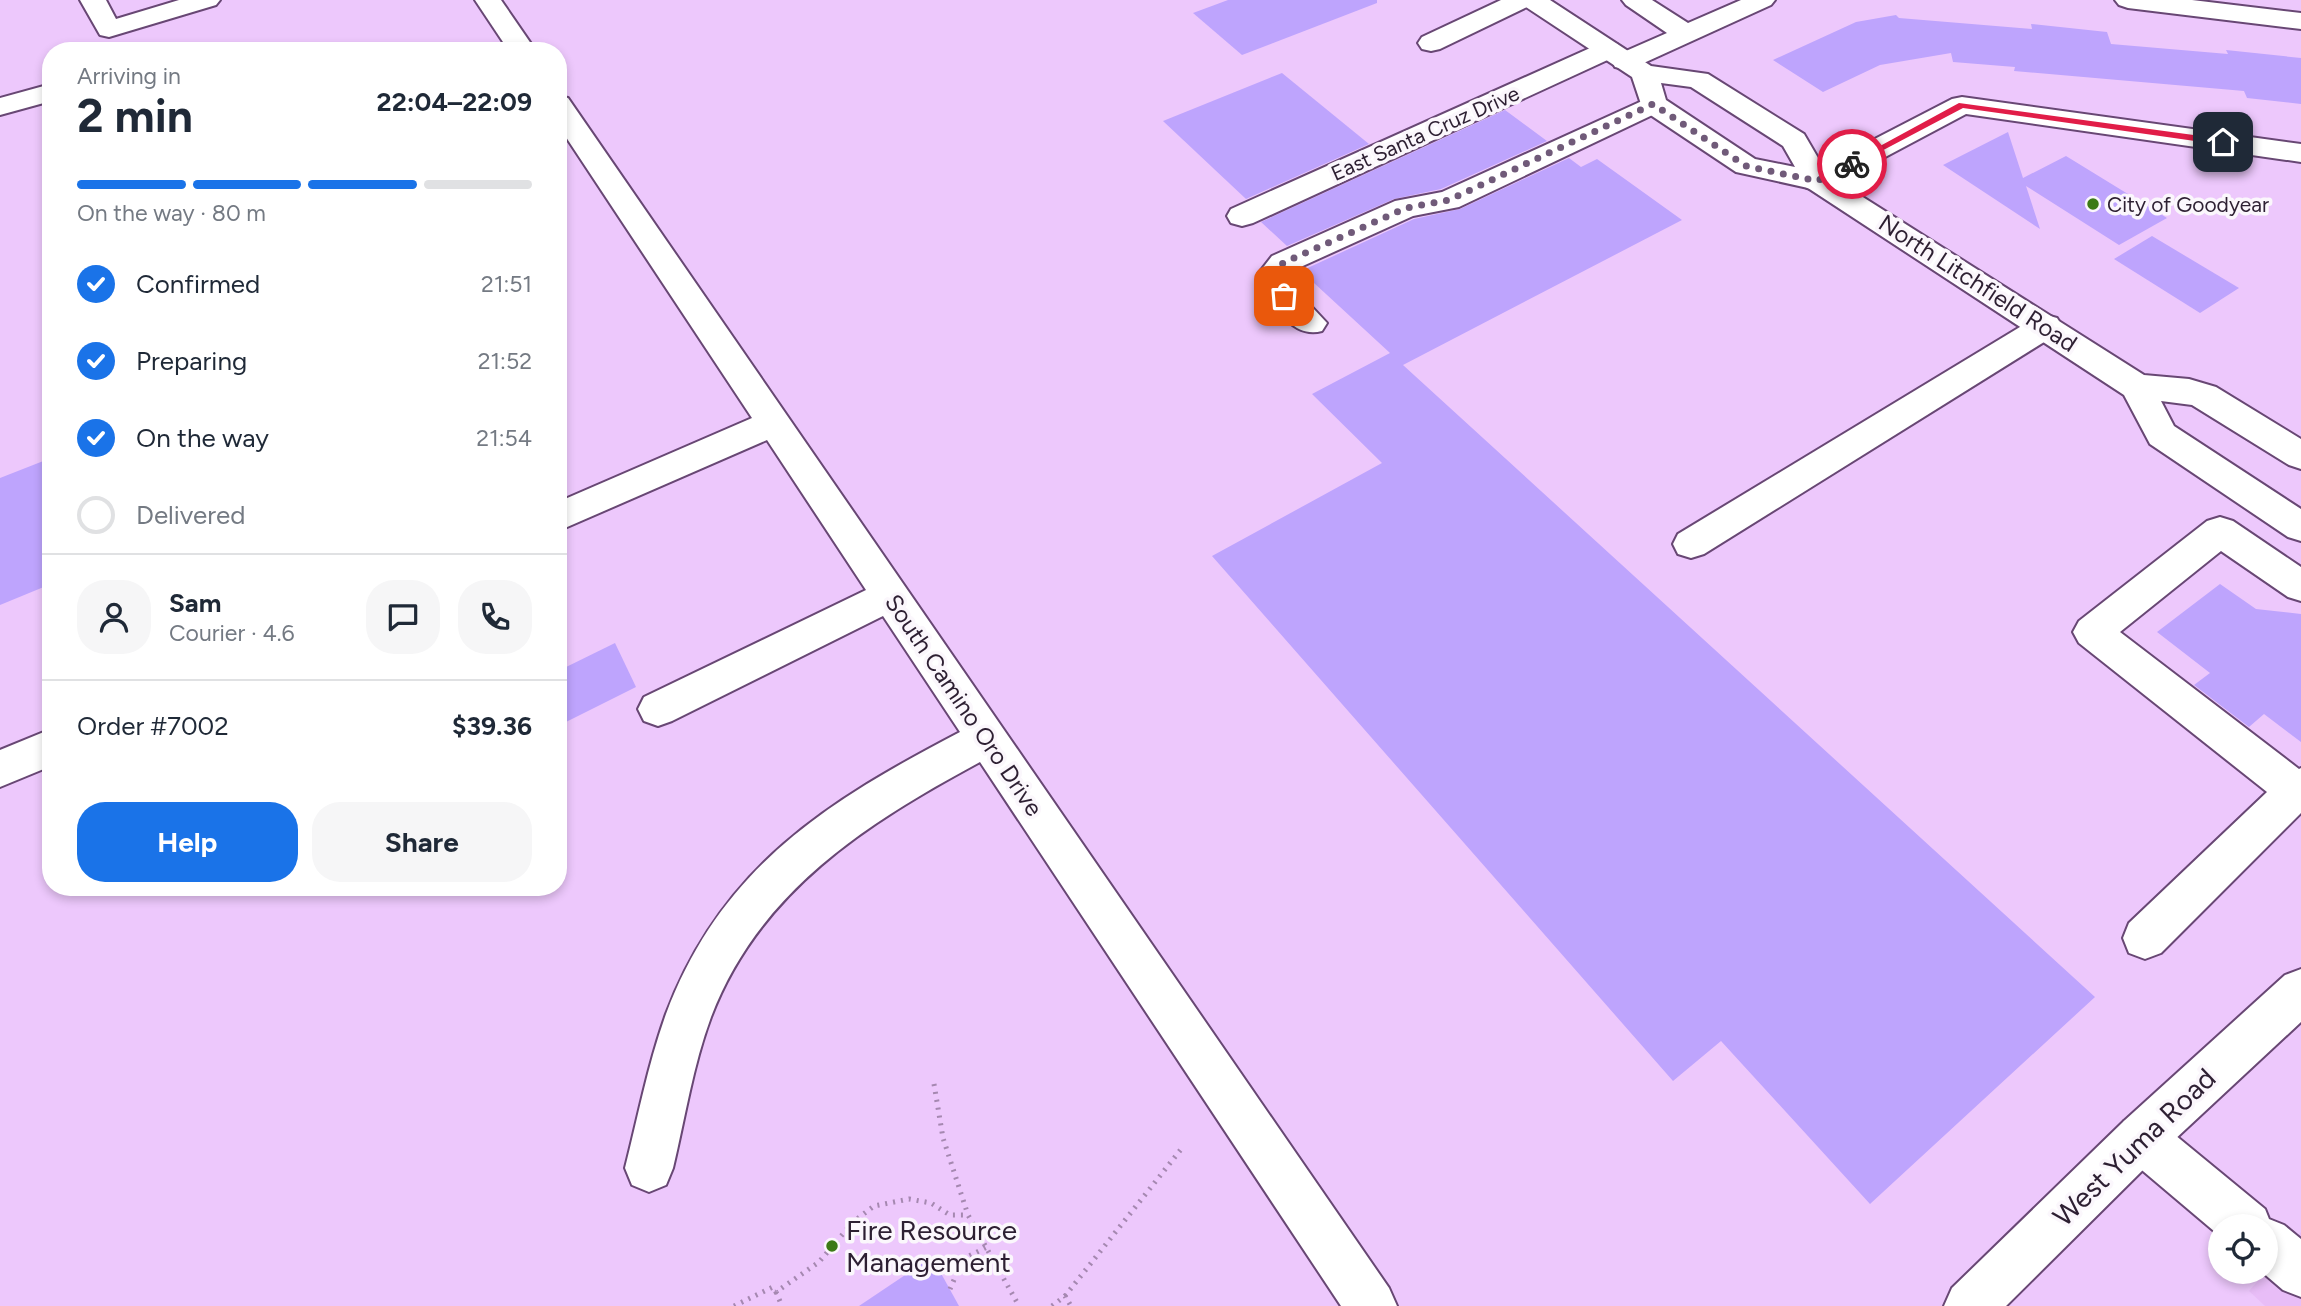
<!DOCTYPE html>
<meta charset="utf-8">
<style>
:root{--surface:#fff;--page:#f6f6f7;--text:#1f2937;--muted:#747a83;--line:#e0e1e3;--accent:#1a73e8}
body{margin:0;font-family:Figtree,sans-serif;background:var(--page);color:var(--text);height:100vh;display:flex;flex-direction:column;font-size:26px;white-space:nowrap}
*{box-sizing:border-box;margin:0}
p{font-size:23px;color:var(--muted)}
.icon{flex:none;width:38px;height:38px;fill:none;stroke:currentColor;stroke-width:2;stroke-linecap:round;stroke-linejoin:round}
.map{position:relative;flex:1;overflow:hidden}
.panel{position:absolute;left:42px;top:42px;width:525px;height:854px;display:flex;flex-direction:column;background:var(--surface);border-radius:28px;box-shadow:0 4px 10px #0003}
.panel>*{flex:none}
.tools{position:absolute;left:2208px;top:1214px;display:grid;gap:14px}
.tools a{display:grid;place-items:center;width:70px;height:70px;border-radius:50%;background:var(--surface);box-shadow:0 4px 10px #0003;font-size:35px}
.pin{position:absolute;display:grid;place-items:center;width:60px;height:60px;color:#fff;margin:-30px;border-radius:14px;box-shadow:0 4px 10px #0006}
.courier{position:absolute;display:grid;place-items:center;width:70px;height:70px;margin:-35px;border:5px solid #e11d48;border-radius:50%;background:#fff;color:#222;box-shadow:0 2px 9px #0007}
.head em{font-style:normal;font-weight:700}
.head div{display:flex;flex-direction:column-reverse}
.head{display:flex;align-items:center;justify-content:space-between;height:119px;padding:0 35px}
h1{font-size:46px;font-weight:700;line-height:52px}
.bar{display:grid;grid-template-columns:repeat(4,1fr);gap:10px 7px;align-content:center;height:84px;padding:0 35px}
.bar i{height:9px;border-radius:5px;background:var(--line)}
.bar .selected{background:var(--accent)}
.bar p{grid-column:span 4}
.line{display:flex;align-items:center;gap:18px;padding:0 35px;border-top:2px solid var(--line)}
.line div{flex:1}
.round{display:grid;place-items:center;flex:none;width:74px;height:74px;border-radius:28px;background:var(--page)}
ol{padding:0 35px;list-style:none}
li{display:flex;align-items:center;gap:21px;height:77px}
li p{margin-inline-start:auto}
li .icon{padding:7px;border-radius:50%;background:var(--accent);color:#fff;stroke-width:4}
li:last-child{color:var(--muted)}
li i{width:38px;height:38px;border:4px solid var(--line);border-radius:50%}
.action{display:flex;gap:14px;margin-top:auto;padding:14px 35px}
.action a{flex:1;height:80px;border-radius:28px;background:var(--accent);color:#fff;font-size:28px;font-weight:700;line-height:80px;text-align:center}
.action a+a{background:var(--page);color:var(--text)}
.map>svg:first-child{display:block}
.built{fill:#e8bdf7}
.building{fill:#bea4fd}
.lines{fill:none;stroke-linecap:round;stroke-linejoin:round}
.minor-casing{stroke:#684774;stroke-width:4}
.major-casing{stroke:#684774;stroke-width:4}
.path{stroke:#a588b0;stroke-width:5;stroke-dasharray:2 6;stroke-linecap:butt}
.minor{fill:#fff;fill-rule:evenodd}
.major{fill:#fff;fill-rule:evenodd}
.route{fill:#e11d48}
.done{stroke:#705a79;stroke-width:7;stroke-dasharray:0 12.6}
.poi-dot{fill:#3c7a16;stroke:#fbf7fc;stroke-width:2.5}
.labels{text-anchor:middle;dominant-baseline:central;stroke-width:7;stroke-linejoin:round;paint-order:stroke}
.far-street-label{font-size:21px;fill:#2d1f32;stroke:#fbf7fc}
.far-poi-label{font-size:21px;fill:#2d1f32;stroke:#fbf7fc;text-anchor:start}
.street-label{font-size:24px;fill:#2d1f32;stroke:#fbf7fc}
.near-street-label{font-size:28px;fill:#2d1f32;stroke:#fbf7fc}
.near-poi-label{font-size:28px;fill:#2d1f32;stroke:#fbf7fc;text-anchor:start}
</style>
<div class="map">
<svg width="2301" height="1306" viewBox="0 0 2301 1306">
<rect width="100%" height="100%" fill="#edc8fc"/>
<!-- built -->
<path class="built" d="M2301,1232V1306H2265L2249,1291Z"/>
<!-- building -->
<g class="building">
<path d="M1228,0H1377V3L1242,55L1193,13Z"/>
<path d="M1896,15L1899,18L2032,29L2031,24L2107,32L2111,44L2228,54L2226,50L2301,58V104L2247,98L2244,91L2014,71L2015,67L1953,62L1951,53L1880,65L1823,92L1773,60L1856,22Z"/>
<path d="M1282,73L1369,144L1246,199L1163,121Z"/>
<path d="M1505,110L1547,141L1441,189L1394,199L1287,246L1261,222Z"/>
<path d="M2008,132L2023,178L2066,156L2167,218L2119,245L2026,186L2040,229L1943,165Z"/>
<path d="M1569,158L1581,167L1597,159L1682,220L1403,365L2095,997L1870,1204L1721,1041L1673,1081L1212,556L1382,463L1312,394L1390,353L1301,271L1414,219L1460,209Z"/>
<path d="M2152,236L2239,288L2200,313L2114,259Z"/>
<path d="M51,458V584L0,605V478Z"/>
<path d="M2220,584L2256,609L2301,614V742L2264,714L2249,727L2194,685L2210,673L2157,632Z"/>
<path d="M615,643L636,687L558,726V671Z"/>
<path d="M932,1257L959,1306H859Z"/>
</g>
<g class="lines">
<defs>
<g id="minor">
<path d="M80,0H106L116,19L179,0H220L216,5L109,37L100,35Z"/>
<path d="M475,0H501L536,51H509Z"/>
<path d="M1501,0H1535L1531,5L1440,49L1431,51L1422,49L1418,43L1422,37Z"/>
<path d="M1622,0H1652L1688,23L1741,0H1775L1771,5L1635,67L1625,69L1615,67L1612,61L1614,57L1253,223L1242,226L1231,223L1227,216L1231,209L1599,44L1608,42L1617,44L1621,50L1619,54L1667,33L1626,5Z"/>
<path d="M2115,0H2192L2301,13V29L2128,8L2119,5Z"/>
<path d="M51,84V101L0,115V98Z"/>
<path d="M558,96L568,98L1389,1288L1397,1306H1341L980,762C867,823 759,891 711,1017C693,1065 685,1118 673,1168L666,1185L649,1192L632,1185L625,1168C638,1117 648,1064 666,1014C721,867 828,801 960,732L883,616L672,721L658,726L644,721L638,709L644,697L866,590L767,440L558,531V502L752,418L558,125Z"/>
<path d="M1653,96L1663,98L1667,104L1663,110L1459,207L1413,216L1294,270L1290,275L1297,291L1327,323L1322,331C1290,340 1269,299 1258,274L1272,256L1395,201L1442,192Z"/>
<path d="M1962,97L2301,144V162L1966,114L1827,188L1817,190L1807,188L1802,181L1807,174L1952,99Z"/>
<path d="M2046,315L2057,318L2062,326L2057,334L1704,554L1691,558L1678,554L1673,544L1678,534L2035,318Z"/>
<path d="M2220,517L2233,521L2301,567V601L2288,597L2221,551L2120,632L2299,769L2301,768V813L2161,953L2145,959L2129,953L2123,938L2129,923L2267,792L2079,643L2073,632L2079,621L2207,521Z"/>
<path d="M51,729V766L0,787V750Z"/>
<path d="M2141,1114L2158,1121L2265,1209L2269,1219L2284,1225L2301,1239V1297L2283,1290L2262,1272H2266V1227H2221V1237L2124,1155L2117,1138L2124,1121Z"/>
</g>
<g id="major">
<path d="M1519,0H1550L1651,66L1708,74L1804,134L1828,175L2144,375L2189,379L2216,387L2301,439V469L2289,465L2192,405L2161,401L2174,426L2301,509V541L2288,537L2150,444L2124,395L1808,188L1736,172L1643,110L1632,77L1523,5ZM1661,83L1691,87L1783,146L1795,167L1755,159L1666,100Z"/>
<path d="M2301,969V1022L2158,1155L2006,1306H1944L1952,1288L2124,1121L2285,975Z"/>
</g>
</defs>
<!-- minor casing -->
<use href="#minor" class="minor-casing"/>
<!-- major casing -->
<use href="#major" class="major-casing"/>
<!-- path -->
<g class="path">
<path d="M934,1084L943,1138L968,1215"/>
<path d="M950,1289L963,1259L987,1247"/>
<path d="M776,1292L782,1306"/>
<path d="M1065,1296L1182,1148"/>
<path d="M734,1306L773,1287L776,1292L819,1262L853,1222L874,1206L909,1199L931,1203L950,1215H968L1019,1306"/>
<path d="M1052,1306L1065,1296L1071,1306"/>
</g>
<!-- minor -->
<use href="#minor" class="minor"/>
<!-- major -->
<use href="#major" class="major"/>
</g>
<!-- route -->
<path class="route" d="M1959,103L2223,139L2227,142L2223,145L1963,108L1855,165L1847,164Z"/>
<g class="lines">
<!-- done -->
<path class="done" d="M1284,296L1274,274L1283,263L1406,208L1449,200L1653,104L1746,166L1817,181L1852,164"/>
</g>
<!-- markers -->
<g class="poi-dot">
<circle cx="2093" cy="204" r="7"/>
<circle cx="832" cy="1246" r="7"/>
</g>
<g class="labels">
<!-- far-street labels -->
<g class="far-street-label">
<text transform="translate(1425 133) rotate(-24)">East Santa Cruz Drive</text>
</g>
<!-- far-poi labels -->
<g class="far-poi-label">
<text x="2107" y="204">City of Goodyear</text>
</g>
<!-- street labels -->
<g class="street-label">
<text transform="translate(1978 283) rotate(33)">North Litchfield Road</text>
<text transform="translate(964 705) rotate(56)">South Camino Oro Drive</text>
</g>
<!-- near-street labels -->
<g class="near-street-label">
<text transform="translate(2134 1147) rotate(-44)">West Yuma Road</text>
</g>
<!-- near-poi labels -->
<g class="near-poi-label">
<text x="846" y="1230">Fire Resource<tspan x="846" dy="32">Management</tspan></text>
</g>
</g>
</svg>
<div class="tools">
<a><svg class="icon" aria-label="locate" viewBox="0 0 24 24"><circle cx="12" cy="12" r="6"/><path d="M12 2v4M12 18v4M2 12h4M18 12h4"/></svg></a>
</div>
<div class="pin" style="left:1284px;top:296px;background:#ea580c"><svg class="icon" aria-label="bag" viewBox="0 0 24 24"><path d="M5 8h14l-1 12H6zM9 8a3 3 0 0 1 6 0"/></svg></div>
<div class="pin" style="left:2223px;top:142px;background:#1f2937"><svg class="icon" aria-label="home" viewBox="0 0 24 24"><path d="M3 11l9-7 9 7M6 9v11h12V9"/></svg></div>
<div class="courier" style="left:1852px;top:164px"><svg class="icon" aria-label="bike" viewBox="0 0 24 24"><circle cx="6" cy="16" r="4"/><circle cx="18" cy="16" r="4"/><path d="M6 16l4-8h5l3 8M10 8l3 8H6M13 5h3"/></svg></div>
<section class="panel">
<div class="head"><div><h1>2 min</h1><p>Arriving in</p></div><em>22:04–22:09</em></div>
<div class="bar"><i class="selected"></i><i class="selected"></i><i class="selected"></i><i></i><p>On the way · 80 m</p></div>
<ol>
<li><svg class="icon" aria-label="check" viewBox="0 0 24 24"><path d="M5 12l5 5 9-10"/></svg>Confirmed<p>21:51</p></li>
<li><svg class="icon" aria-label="check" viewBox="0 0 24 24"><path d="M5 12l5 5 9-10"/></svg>Preparing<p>21:52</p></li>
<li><svg class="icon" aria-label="check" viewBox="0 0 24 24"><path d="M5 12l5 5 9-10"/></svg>On the way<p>21:54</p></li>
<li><i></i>Delivered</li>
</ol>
<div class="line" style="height:126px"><a class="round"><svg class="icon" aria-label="person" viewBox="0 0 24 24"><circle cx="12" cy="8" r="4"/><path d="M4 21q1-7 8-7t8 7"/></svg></a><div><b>Sam</b><p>Courier · 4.6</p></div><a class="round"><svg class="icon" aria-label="chat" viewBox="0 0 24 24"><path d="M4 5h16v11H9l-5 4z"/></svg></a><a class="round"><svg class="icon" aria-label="phone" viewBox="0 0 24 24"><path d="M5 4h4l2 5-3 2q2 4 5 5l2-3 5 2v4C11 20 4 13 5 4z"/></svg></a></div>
<div class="line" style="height:91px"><div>Order #7002</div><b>$39.36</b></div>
<div class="action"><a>Help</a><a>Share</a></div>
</section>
</div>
